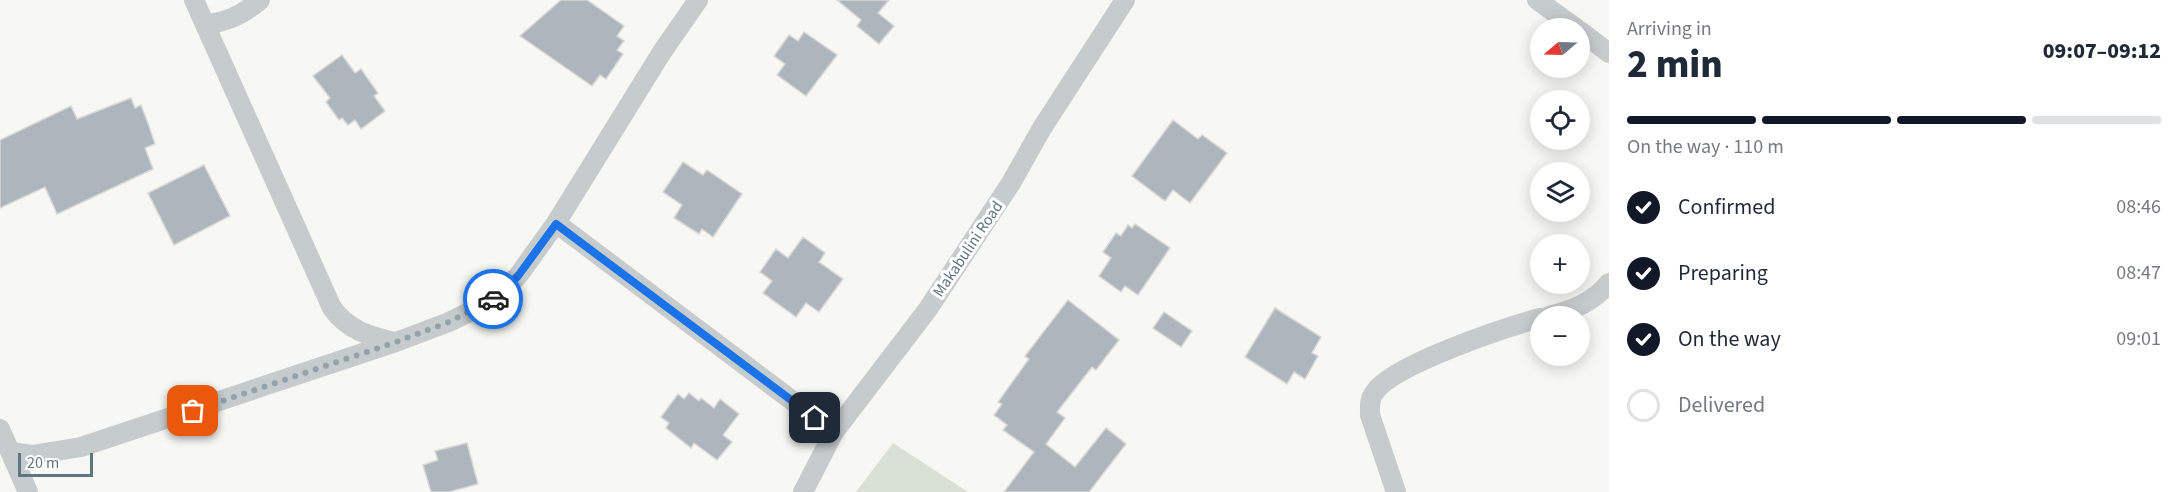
<!DOCTYPE html>
<meta charset="utf-8">
<style>
:root{--surface:#fff;--page:#f6f6f7;--text:#1f2937;--muted:#747a83;--line:#e0e1e3;--accent:#111827}
body{margin:0;font-family:"Source Sans 3",sans-serif;background:var(--page);color:var(--text);height:100vh;display:flex;flex-direction:column;font-size:22px;white-space:nowrap}
*{box-sizing:border-box;margin:0}
p{font-size:20px;color:var(--muted)}
.icon{flex:none;width:33px;height:33px;fill:none;stroke:currentColor;stroke-width:2;stroke-linecap:round;stroke-linejoin:round}
.map{position:relative;flex:1;overflow:hidden}
.details{display:flex;flex-direction:column;background:var(--surface);width:570px}
.details>*{flex:none}
.needle{width:39px;rotate:251deg}
.fabs{position:absolute;left:1530px;top:18px;display:grid;gap:12px}
.fabs a{display:grid;place-items:center;width:60px;height:60px;border-radius:50%;background:var(--surface);box-shadow:0 3px 15px #0003;font-size:30px}
.scale{position:absolute;left:18px;bottom:15px;width:75px;box-sizing:border-box;padding-left:6px;border:3px solid #5f7682;border-top:0;font-size:16px;line-height:21px;white-space:nowrap;color:#5f7682;-webkit-text-stroke:4px #fff;paint-order:stroke}
.pin{position:absolute;display:grid;place-items:center;width:51px;height:51px;color:#fff;margin:-26px;border-radius:12px;box-shadow:0 3px 9px #0006}
.courier{position:absolute;display:grid;place-items:center;width:60px;height:60px;margin:-30px;border:4px solid #1a73e8;border-radius:50%;background:#fff;color:#222;box-shadow:0 2px 8px #0007}
.overview em{font-style:normal;font-weight:800}
.overview div{display:flex;flex-direction:column-reverse}
.overview{display:flex;align-items:center;justify-content:space-between;height:102px;padding:0 18px}
h1{font-size:39px;font-weight:800;line-height:45px}
.bar{display:grid;grid-template-columns:repeat(4,1fr);gap:9px 6px;align-content:center;height:72px;padding:0 18px}
.bar i{height:8px;border-radius:4px;background:var(--line)}
.bar .selected{background:var(--accent)}
.bar p{grid-column:span 4}
ol{padding:0 18px;list-style:none}
li{display:flex;align-items:center;gap:18px;height:66px}
li p{margin-inline-start:auto}
li .icon{padding:6px;border-radius:50%;background:var(--accent);color:#fff;stroke-width:4}
li:last-child{color:var(--muted)}
li i{width:33px;height:33px;border:3px solid var(--line);border-radius:50%}
main{display:flex;flex:1;min-height:0}
.map>svg:first-child{display:block}
.green{fill:#d9e0d4}
.building{fill:#acb6bc;stroke:#d9d8d6;stroke-width:1.5}
.lines{fill:none;stroke-linecap:round;stroke-linejoin:round}
.minor{stroke:#c6cbce;stroke-width:20}
.done{stroke:#94a3aa;stroke-width:6;stroke-dasharray:0 10.8}
.route{stroke:#1a73e8;stroke-width:8}
.labels{text-anchor:middle;dominant-baseline:central;stroke-width:6;stroke-linejoin:round;paint-order:stroke}
.street-label{font-size:16px;fill:#5f7682;stroke:#fff}
</style>
<main>
<div class="map">
<svg width="1609" height="492" viewBox="0 0 1609 492">
<rect width="100%" height="100%" fill="#f7f7f3"/>
<!-- green -->
<path class="green" d="M893,443L968,492H856Z"/>
<!-- building -->
<g class="building">
<path d="M561,0H587L624,26L617,36L624,41L617,50L623,54L606,79L600,75L592,86L520,36Z"/>
<path d="M837,0H889L878,13L894,26L879,44L857,26L861,20Z"/>
<path d="M804,32L837,55L806,96L777,75L785,64L774,56L789,35L798,41Z"/>
<path d="M342,55L355,73L361,69L378,93L374,96L385,111L361,129L355,120L348,125L342,118L339,120L326,102L330,98L313,76Z"/>
<path d="M131,98L135,108L141,105L150,129L155,144L145,148L153,169L57,214L45,187L0,208V140L71,106L77,119Z"/>
<path d="M1173,120L1198,139L1202,135L1227,153L1190,203L1173,190L1165,201L1132,176Z"/>
<path d="M683,162L703,175L707,170L742,194L713,237L702,229L699,234L674,218L682,205L663,192Z"/>
<path d="M204,165L230,216L174,245L148,193Z"/>
<path d="M1135,224L1170,248L1138,295L1125,286L1121,292L1099,276L1111,258L1103,252L1116,233L1121,236L1128,225L1132,228Z"/>
<path d="M803,237L825,253L819,262L843,279L819,312L806,303L796,317L763,293L772,281L760,272L776,249L788,258Z"/>
<path d="M1068,300L1119,340L1096,370L1092,367L1057,412L1065,418L1046,444L1075,467L1106,428L1126,444L1089,492H1004L1034,452L1003,430L1007,425L994,415L1002,404L998,402L1029,359L1025,356Z"/>
<path d="M1275,308L1321,337L1312,353L1318,356L1305,379L1294,372L1287,384L1245,357Z"/>
<path d="M1164,312L1192,331L1181,347L1153,328Z"/>
<path d="M689,393L699,401L701,398L714,408L720,399L739,414L723,435L732,442L717,460L694,443L691,448L666,428L669,423L661,417L678,394L684,399Z"/>
<path d="M467,443L478,484L449,492H431L423,465L438,460L435,451Z"/>
</g>
<g class="lines">
<!-- minor -->
<g class="minor">
<path d="M194,0L332,308C348,330 368,336 395,342"/>
<path d="M1537,0L1576,28"/>
<path d="M206,25C230,20 241,16 260,0"/>
<path d="M1580,31L1609,53"/>
<path d="M556,223L834,432"/>
<path d="M1549,316C1573,310 1592,303 1609,283"/>
<path d="M0,429L28,492"/>
<path d="M11,452L32,455L81,447L396,342L449,322L490,302L518,276L556,223L662,52L698,0"/>
<path d="M803,492L834,432L928,309L1011,183L1042,128L1125,0"/>
<path d="M1396,492L1370,415C1370,407 1369,400 1374,393C1391,365 1507,327 1540,318"/>
</g>
</g>
<g class="lines">
<!-- done -->
<path class="done" d="M193,411L396,342L449,322L493,299"/>
<!-- route -->
<path class="route" d="M493,299L518,276L556,224L815,418"/>
</g>
<g class="labels">
<!-- street labels -->
<g class="street-label">
<text transform="translate(968 249) rotate(-56)">Makabulini Road</text>
</g>
</g>
</svg>
<div class="fabs">
<a><svg class="needle" viewBox="-14 -14 28 28"><path d="M0-13l5 13h-10z" fill="#e53935"/><path d="M0 13l5-13h-10z" fill="#747a83"/></svg></a>
<a><svg class="icon" aria-label="locate" viewBox="0 0 24 24"><circle cx="12" cy="12" r="6"/><path d="M12 2v4M12 18v4M2 12h4M18 12h4"/></svg></a>
<a><svg class="icon" aria-label="layers" viewBox="0 0 24 24"><path d="M12 4l9 5-9 5-9-5zM3 14l9 5 9-5"/></svg></a>
<a>+</a>
<a>−</a>
</div>
<div class="scale">20 m</div>
<div class="pin" style="left:193px;top:411px;background:#ea580c"><svg class="icon" aria-label="bag" viewBox="0 0 24 24"><path d="M5 8h14l-1 12H6zM9 8a3 3 0 0 1 6 0"/></svg></div>
<div class="pin" style="left:815px;top:418px;background:#1f2937"><svg class="icon" aria-label="home" viewBox="0 0 24 24"><path d="M3 11l9-7 9 7M6 9v11h12V9"/></svg></div>
<div class="courier" style="left:493px;top:299px"><svg class="icon" aria-label="car" viewBox="0 0 24 24"><path d="M5 17H2v-5l4-1 3-4h7l3 4 3 1v5h-3M9 17h6M6 11h13"/><circle cx="7" cy="17" r="2"/><circle cx="17" cy="17" r="2"/></svg></div>
</div>
<section class="details">
<div class="overview"><div><h1>2 min</h1><p>Arriving in</p></div><em>09:07–09:12</em></div>
<div class="bar"><i class="selected"></i><i class="selected"></i><i class="selected"></i><i></i><p>On the way · 110 m</p></div>
<ol>
<li><svg class="icon" aria-label="check" viewBox="0 0 24 24"><path d="M5 12l5 5 9-10"/></svg>Confirmed<p>08:46</p></li>
<li><svg class="icon" aria-label="check" viewBox="0 0 24 24"><path d="M5 12l5 5 9-10"/></svg>Preparing<p>08:47</p></li>
<li><svg class="icon" aria-label="check" viewBox="0 0 24 24"><path d="M5 12l5 5 9-10"/></svg>On the way<p>09:01</p></li>
<li><i></i>Delivered</li>
</ol>
</section>
</main>
